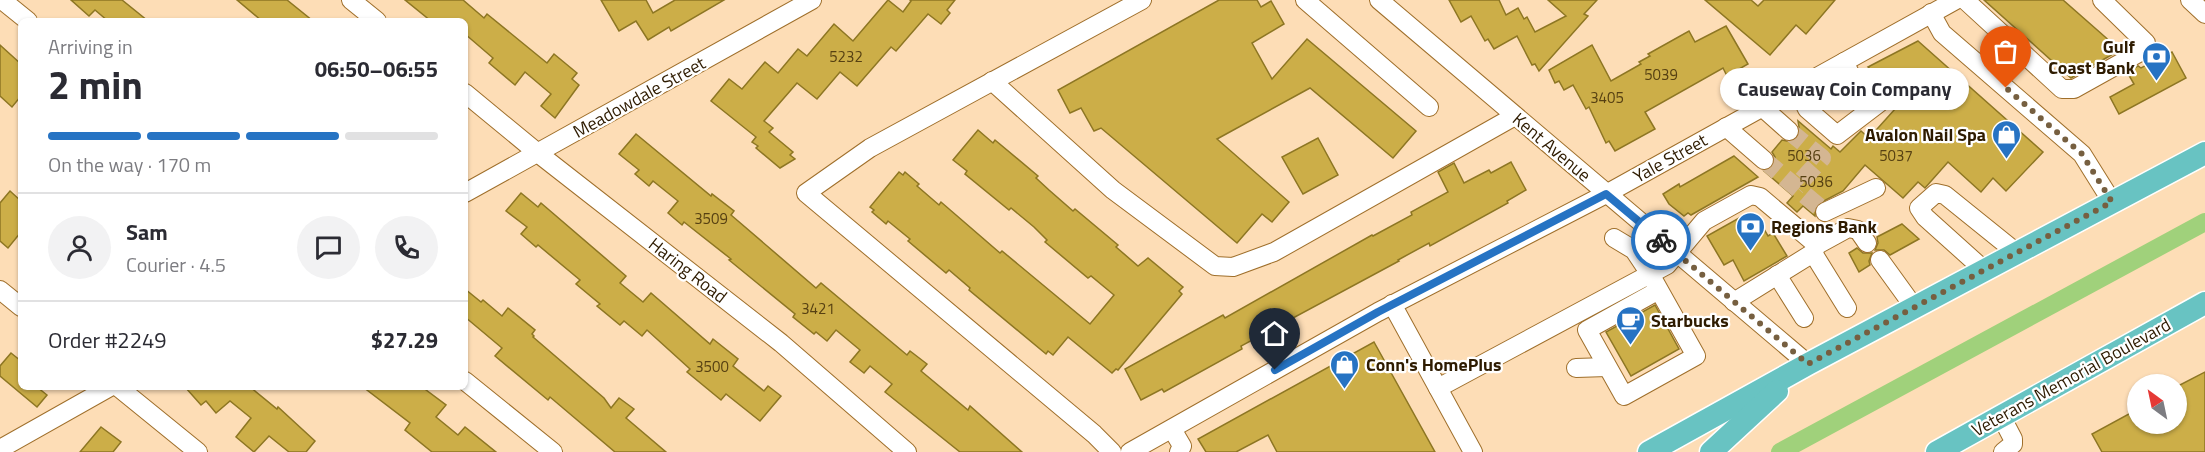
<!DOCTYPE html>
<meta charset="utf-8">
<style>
:root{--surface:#fff;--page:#f2f2f3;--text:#2b2b33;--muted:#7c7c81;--line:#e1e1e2;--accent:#2673c3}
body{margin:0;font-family:"Titillium Web",sans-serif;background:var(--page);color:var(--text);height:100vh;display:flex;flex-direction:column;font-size:22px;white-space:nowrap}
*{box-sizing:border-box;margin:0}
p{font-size:20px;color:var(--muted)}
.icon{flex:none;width:33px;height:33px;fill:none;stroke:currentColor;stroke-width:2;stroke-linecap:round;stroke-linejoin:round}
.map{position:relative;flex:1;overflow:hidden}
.sheet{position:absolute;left:18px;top:18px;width:450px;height:372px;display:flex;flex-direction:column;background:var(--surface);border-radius:9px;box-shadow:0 2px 4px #0004}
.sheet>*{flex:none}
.needle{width:39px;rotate:327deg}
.tools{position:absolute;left:2127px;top:374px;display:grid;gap:12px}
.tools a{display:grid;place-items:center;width:60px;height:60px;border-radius:50%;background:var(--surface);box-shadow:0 2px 4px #0004;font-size:30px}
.pin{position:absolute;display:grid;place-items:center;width:51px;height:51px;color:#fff;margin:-62px -26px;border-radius:50% 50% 50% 0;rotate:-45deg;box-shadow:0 0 6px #0007}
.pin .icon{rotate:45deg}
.courier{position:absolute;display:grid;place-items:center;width:60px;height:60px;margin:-30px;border:4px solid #2673c3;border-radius:50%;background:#fff;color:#222;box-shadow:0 2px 8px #0007}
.bubble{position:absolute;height:42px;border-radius:21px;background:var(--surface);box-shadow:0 2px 4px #0004;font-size:20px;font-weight:700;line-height:42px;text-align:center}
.overview em{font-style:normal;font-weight:700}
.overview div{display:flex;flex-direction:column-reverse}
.overview{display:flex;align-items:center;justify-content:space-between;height:102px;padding:0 30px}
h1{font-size:39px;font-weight:700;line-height:45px}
.bar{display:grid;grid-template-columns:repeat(4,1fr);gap:9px 6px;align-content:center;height:72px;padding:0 30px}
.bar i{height:8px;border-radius:4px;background:var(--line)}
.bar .current{background:var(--accent)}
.bar p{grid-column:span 4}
.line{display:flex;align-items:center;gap:15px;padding:0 30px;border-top:2px solid var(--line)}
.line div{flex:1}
.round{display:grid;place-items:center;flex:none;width:63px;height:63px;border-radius:32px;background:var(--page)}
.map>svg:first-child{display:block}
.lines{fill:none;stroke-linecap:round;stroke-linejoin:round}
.canal{stroke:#a0d17b;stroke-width:18}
.building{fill:#ccae48;stroke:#8d7623;stroke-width:1.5}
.minor-tunnel{stroke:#d4b692;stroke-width:18;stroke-dasharray:18 9;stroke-linecap:butt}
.minor-casing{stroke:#9f6f2b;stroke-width:20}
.major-casing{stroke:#fff;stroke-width:25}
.minor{stroke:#fff;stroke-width:18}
.major{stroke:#68c3c2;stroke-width:22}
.done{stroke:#765f40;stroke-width:6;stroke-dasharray:0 10.8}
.route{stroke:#2673c3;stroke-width:8}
.labels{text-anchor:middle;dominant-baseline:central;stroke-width:4.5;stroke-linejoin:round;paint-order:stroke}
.number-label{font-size:15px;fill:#564012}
.poi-label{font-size:18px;font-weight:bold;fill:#2e1b00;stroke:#fff;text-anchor:start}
.street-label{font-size:18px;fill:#2e1b00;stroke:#fff}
</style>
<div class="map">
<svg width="2205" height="452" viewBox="0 0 2205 452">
<rect width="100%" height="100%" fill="#fdddb6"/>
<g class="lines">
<!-- canal -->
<path class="canal" d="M1780,452L2205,222"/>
</g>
<!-- building -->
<g class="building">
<path d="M71,0H122L148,21H108L95,10L89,16Z"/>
<path d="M237,0H287L313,21H262Z"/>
<path d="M405,0H463L484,18L487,14L547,63L554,54L577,73L572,79L579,85L555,118L541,106L551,94L525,72L515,85L489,63L493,58L465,34V21H431Z"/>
<path d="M601,0H646L653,13L675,0H724L671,31L669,27L648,40L636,21L619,31Z"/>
<path d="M888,0L903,12L911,1L910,0H955L947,10L950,13L941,24L928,14L896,51L891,47L857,86L840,72L817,99L797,83L764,121L773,128L769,132L793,152L790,155L795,159L780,168L756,148L758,146L752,142L756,137L711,101L729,79L742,89L765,62L778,73L798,49L807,56L834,24L853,41Z"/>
<path d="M1219,0H1257L1261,7L1271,1L1284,24L1252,43L1272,79L1307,39L1416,131L1393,158L1310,88L1217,139L1289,202L1272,222L1262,214L1237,243L1101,128L1094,131L1081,108L1070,113L1058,90Z"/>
<path d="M1449,0H1499L1506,15L1518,8L1524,19L1527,17L1535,32L1566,16L1548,0H1597L1584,14L1588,16L1539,71L1535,64L1532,65L1517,36L1494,49L1488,39L1485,41L1471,16L1461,22Z"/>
<path d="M1705,0H1751L1758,6L1764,0H1835L1806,34L1796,25L1770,55Z"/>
<path d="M1984,0H2063L2120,50L2071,78Z"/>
<path d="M1726,26L1748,64L1727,76L1723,68L1645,112L1655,129L1615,151L1609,141L1606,143L1589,107L1586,109L1573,85L1564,90L1559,81L1555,83L1549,70L1592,45L1611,81L1641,64L1639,62L1650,56L1648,54L1689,31L1695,42Z"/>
<path d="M1918,41L2043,152L2006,191L1993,178L1981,192L1948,162L1925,188L1918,182L1903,198L1865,165L1843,191L1816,205L1815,216L1803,206L1797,212L1787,203L1793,196L1764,171L1772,168L1775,163V157L1772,152L1782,140L1792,142L1798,138L1800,133L1798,121L1831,149L1833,146L1840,152L1861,131L1869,138L1904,99L1868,67Z"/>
<path d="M0,45L21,64V96L12,107L0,96Z"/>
<path d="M2172,52L2186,78L2119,114L2110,97L2134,84L2127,72L2138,66L2141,68Z"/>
<path d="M978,130L993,143L995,140L1038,176L1036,178L1049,190L1073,211L1075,209L1118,245L1116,247L1138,266L1148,258L1183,287L1179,291L1182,294L1118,370L1116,369L1112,373L1068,337L1053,355L1048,351L1046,354L969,290L970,288L949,270L946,273L908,241L910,239L888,221L886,224L872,212L874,210L870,207L899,172L903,175L905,172L919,184L917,186L939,205L941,202L1000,253L1002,251L1090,324L1114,295L1091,276L1088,278L1045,242L1047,240L1034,227L1011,208L1009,210L965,174L967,171L953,160Z"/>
<path d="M636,134L711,196L712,194L734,211L731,215L816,288L821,283L907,355L910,351L927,364L921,371L968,410L970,406L1022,452H960L885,392L892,384L870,366L864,373L850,362L860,350L836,330L827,341L816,332L814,334L793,317L795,314L729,260L731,259L684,222L682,225L668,213L678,201L653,181L649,186L635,174L639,170L619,154Z"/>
<path d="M1318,138L1338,175L1303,194L1282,157Z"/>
<path d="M1734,156L1758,177L1691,215L1688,213L1684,216L1669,204L1663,194L1679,184L1680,187Z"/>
<path d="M1511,162L1526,190L1507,201L1508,203L1430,246L1429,243L1398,260L1399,261L1241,346L1242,349L1164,392L1162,389L1141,400L1125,369L1223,315L1225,318L1372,235L1373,236L1412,215L1411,212L1448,192L1438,172L1454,163L1464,183L1489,170L1491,173Z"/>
<path d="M10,191L21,201V232L8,248L0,241V203Z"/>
<path d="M521,193L538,207L541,203L626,276L620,283L643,302L651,293L710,344L713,339L738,359L733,366L764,391L768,386L781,396L760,421L726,394L721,400L687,372L690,369L647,330L642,336L624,321L620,325L597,306L600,304L576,284L580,280L538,245L536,247L521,234L527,227L506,211Z"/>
<path d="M1748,213L1756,227L1761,224L1768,236L1773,233L1787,256L1744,281L1733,260L1724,265L1707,236Z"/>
<path d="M1902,224L1919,239L1890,255L1884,250H1875L1878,243L1877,237Z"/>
<path d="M1857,248L1863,253H1872L1869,261L1870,265L1859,272L1849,253Z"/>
<path d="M465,289L481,302L483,300L502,316L508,308L535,330L532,334L534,336L533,337L604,398L611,408L619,398L634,409L626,418L666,452H615L550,397L548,400L495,356L502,348L465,317Z"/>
<path d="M1655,305L1679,349L1631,376L1606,332Z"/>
<path d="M1374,342L1435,452H1277L1268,435L1236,452H1206L1198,439Z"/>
<path d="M11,353L21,361V387H37L47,395L37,407L0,376V366Z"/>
<path d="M2205,372V452H2102L2092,434L2138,409V423H2176V387Z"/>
<path d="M185,387H250L277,409L278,407L315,441L306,452H289L269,436L254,452L236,437L251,418L230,401L216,413L206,401L201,405Z"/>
<path d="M363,387H422L446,405L436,417L458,435L465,427L496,452H432L405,430L410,423Z"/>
<path d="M101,427L121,442L113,452H80Z"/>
</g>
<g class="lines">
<!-- minor-tunnel -->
<g class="minor-tunnel">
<path d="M1789,131L1822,158L1796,187"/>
<path d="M1764,160L1825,212"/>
</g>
<defs>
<g id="minor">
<path d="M2,0L28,21"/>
<path d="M351,0L377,21"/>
<path d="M1305,0L1429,107"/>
<path d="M1379,0L1808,364"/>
<path d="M1965,0L2062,89H2074L2144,50L2146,43L2102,0"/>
<path d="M2190,0L2205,14"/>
<path d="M1931,13L1942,33L2082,154L2112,202"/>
<path d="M992,81L1113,190L1215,266L1233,267L1274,252L1515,116"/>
<path d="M1797,88L1807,109L1837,135L1883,100L1853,79L1844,62"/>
<path d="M465,93L539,154L781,343L907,452"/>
<path d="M1762,107L1789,131"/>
<path d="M1726,127L1764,160"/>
<path d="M465,193L812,0"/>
<path d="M1825,212L1876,188"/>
<path d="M1614,238L1634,250L1650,274L1696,356L1624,396L1587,330L1659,290"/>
<path d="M1813,253L1847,308"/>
<path d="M1880,260L1914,307"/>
<path d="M1984,270L1925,217L1919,208L1936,193L1945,195L2017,253"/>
<path d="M1777,275L1804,318"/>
<path d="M0,290L21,307"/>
<path d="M1734,302L1813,253L1817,245L1848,228L1858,230L1867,243"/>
<path d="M1392,304L1473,452"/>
<path d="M1576,368L1607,367"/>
<path d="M465,381L553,452"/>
<path d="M118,387L198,452"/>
<path d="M1438,388L1667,265L1704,221L1751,195L1760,197L1817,245"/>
<path d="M2001,416L2013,439V444L2003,452"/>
<path d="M1172,429L1182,446L1179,452"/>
<path d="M0,449L110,387"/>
<path d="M1112,452L1094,434L806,193L870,148L1142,0"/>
<path d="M1130,452L1378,312L1606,194L1956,0"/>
</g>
<g id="major">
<path d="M1649,452L1808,364L2205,153"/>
<path d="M1711,452L1777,391"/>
<path d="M1937,452L2205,303"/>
</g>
</defs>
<!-- minor casing -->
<use href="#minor" class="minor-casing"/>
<!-- major casing -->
<use href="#major" class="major-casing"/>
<!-- minor -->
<use href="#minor" class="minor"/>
<!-- major -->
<use href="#major" class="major"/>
</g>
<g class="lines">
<!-- done -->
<path class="done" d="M1661,240L1808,364L2112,202L2082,154L2006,88"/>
<!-- route -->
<path class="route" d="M1275,370L1378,312L1606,194L1661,240"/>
</g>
<!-- icons -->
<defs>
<symbol id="bank-pin" viewBox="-11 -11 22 30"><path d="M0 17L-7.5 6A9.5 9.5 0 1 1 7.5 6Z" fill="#2673c3" stroke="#fff"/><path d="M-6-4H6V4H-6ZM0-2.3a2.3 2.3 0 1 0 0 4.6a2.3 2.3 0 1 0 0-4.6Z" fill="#fff"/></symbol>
<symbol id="shop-pin" viewBox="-11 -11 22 30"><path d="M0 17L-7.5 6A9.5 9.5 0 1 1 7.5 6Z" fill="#2673c3" stroke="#fff"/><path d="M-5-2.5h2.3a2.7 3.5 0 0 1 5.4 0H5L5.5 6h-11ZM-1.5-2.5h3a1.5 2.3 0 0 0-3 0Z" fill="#fff"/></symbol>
<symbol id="cafe-pin" viewBox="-11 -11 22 30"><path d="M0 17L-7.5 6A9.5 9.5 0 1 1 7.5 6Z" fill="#2673c3" stroke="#fff"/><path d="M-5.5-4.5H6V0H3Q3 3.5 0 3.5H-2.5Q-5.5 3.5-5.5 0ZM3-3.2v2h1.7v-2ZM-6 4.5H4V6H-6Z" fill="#fff"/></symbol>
</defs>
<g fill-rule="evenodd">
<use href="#bank-pin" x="2140" y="40" width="33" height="45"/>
<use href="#shop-pin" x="1990" y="118" width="33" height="45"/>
<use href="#bank-pin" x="1734" y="210" width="33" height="45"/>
<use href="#cafe-pin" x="1614" y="304" width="33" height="45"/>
<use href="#shop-pin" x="1328" y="348" width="33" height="45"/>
</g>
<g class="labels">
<!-- number labels -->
<g class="number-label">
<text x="846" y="56">5232</text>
<text x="1661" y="74">5039</text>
<text x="1607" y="97">3405</text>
<text x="1804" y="155">5036</text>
<text x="1896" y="155">5037</text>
<text x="1816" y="181">5036</text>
<text x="711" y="218">3509</text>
<text x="818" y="308">3421</text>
<text x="712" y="366">3500</text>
</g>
<!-- poi labels -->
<g class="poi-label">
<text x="2135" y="46" text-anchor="end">Gulf<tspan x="2135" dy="21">Coast Bank</tspan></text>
<text x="1986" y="134" text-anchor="end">Avalon Nail Spa</text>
<text x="1771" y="226">Regions Bank</text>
<text x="1651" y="320">Starbucks</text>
<text x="1366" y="364">Conn's HomePlus</text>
</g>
<!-- street labels -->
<g class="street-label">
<text transform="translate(639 97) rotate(-29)">Meadowdale Street</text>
<text transform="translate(1552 147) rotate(40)">Kent Avenue</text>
<text transform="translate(1670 158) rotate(-29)">Yale Street</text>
<text transform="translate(688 270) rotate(38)">Haring Road</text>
<text transform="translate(2071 377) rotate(-29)">Veterans Memorial Boulevard</text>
</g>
</g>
</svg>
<div class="tools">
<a><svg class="needle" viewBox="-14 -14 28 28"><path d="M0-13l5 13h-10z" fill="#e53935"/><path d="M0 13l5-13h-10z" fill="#7c7c81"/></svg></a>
</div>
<div class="pin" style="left:2006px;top:88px;background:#ea580c"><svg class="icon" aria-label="bag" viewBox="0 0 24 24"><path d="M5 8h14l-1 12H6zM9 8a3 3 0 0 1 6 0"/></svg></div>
<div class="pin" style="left:1275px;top:370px;background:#1f2937"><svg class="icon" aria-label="home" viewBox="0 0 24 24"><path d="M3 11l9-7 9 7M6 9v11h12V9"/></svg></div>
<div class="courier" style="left:1661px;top:240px"><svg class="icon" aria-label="bike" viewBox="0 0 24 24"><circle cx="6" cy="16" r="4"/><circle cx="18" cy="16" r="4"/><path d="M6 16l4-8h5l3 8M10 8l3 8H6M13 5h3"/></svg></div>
<div class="bubble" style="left:1720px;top:68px;width:249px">Causeway Coin Company</div>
<section class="sheet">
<div class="overview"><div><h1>2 min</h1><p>Arriving in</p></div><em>06:50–06:55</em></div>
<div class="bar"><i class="current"></i><i class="current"></i><i class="current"></i><i></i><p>On the way · 170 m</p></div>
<div class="line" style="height:108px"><a class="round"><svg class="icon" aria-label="person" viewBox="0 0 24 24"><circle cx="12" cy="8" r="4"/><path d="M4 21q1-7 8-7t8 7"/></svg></a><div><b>Sam</b><p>Courier · 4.5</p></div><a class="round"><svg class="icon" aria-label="chat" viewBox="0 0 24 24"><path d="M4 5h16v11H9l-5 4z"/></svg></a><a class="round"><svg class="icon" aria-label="phone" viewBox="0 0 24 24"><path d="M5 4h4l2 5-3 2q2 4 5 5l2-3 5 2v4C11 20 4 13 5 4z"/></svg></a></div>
<div class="line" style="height:78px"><div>Order #2249</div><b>$27.29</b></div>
</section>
</div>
